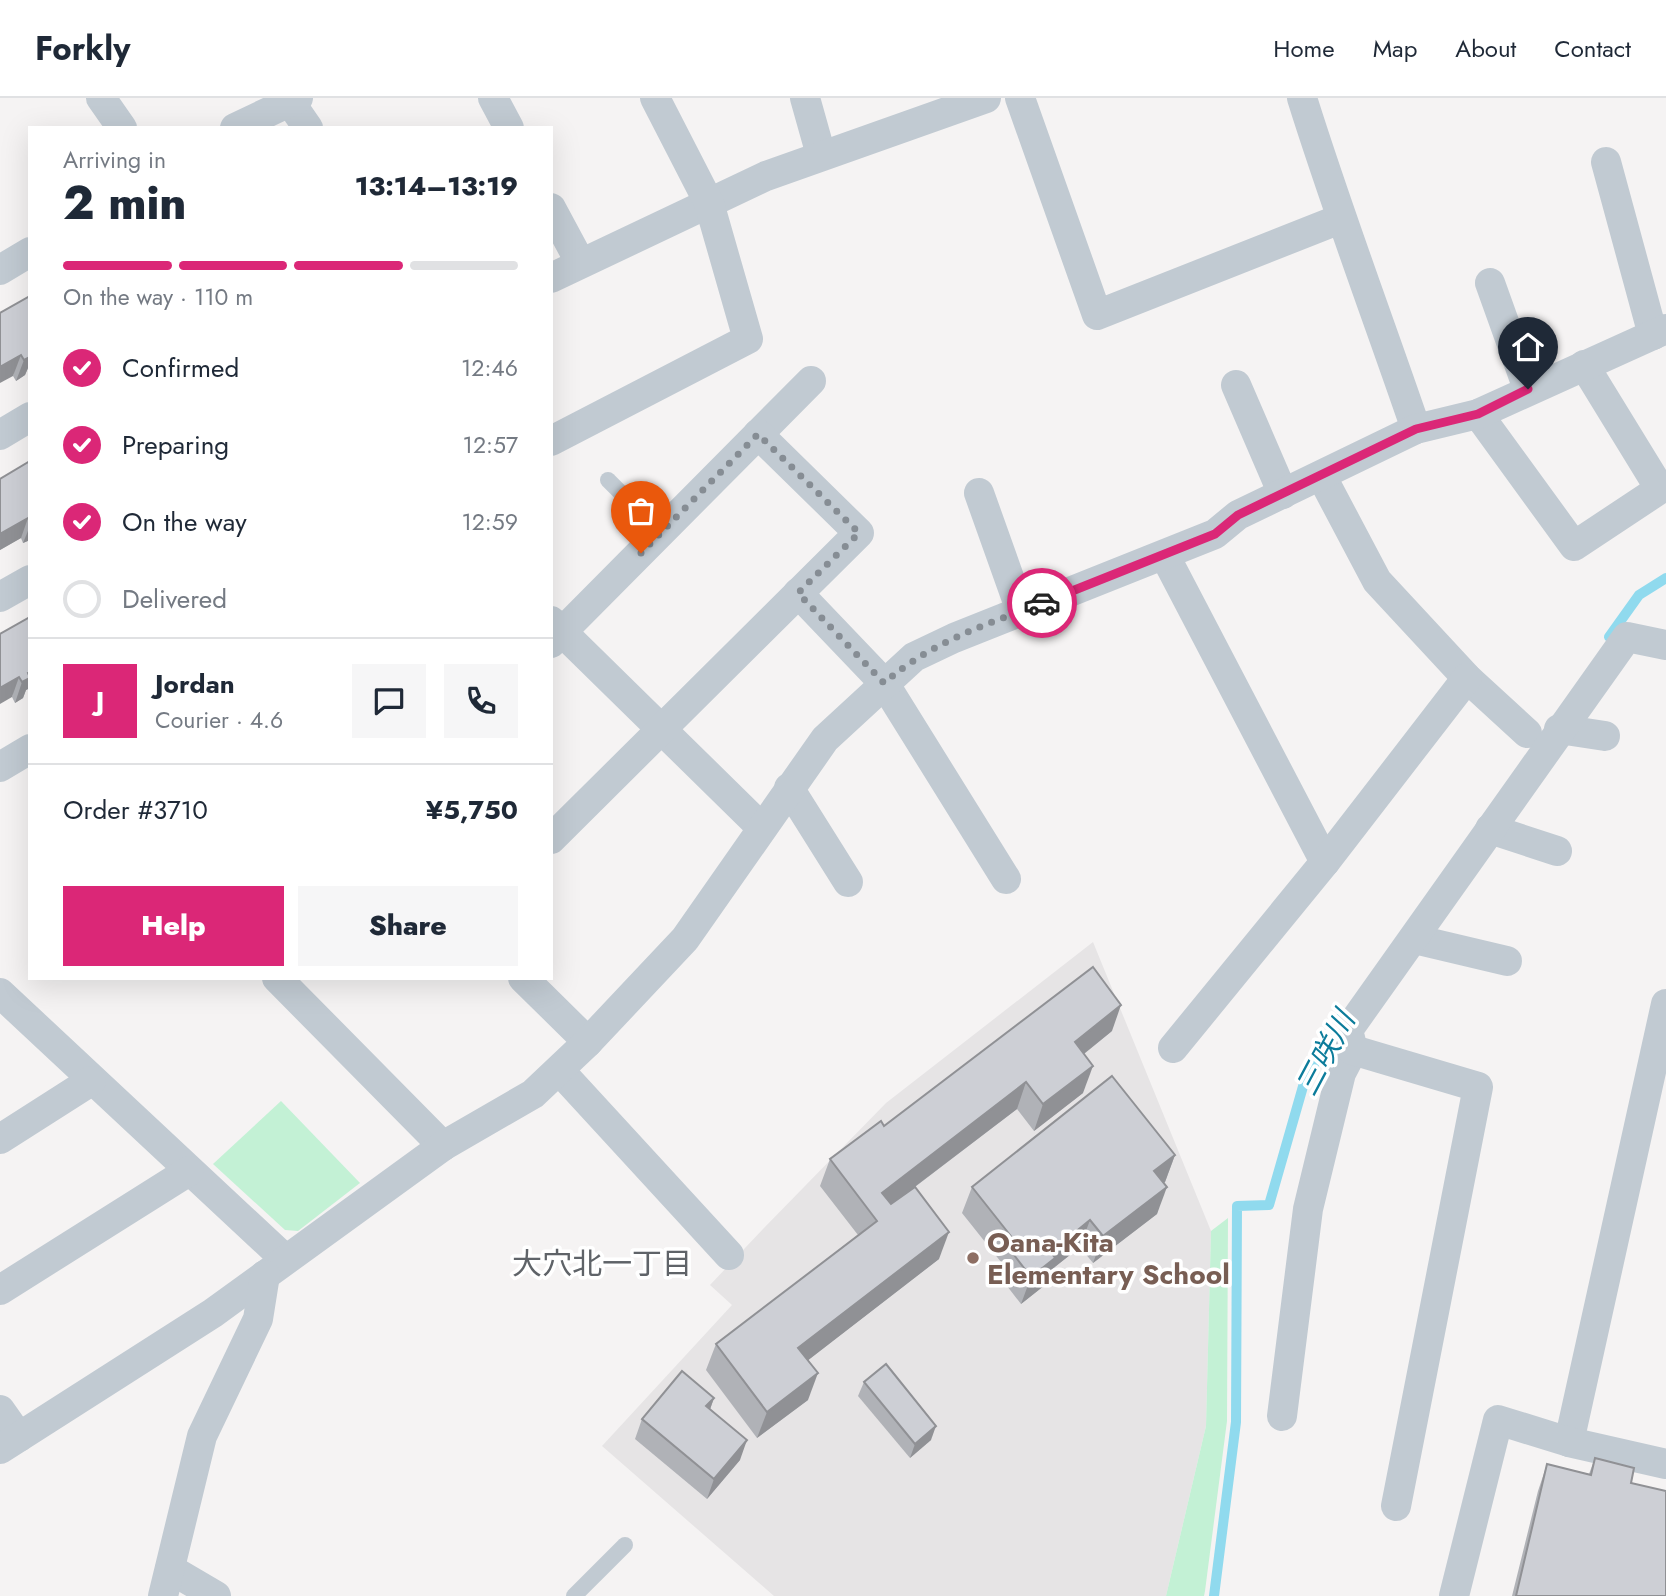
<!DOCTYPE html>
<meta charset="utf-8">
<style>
:root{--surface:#fff;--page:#f6f6f7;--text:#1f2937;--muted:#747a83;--line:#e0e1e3;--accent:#db2777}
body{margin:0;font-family:Jost,"Noto Sans JP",sans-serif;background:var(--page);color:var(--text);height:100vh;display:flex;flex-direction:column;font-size:26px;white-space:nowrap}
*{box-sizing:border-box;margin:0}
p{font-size:23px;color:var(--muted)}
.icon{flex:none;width:38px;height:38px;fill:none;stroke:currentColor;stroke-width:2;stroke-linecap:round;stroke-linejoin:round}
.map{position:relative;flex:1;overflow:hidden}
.details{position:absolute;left:28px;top:28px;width:525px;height:854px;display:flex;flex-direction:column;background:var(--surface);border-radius:0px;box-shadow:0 7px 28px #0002}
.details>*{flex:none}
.pin{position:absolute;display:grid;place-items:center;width:60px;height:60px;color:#fff;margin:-72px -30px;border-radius:50% 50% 50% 0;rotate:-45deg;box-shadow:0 0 7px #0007}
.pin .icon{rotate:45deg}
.courier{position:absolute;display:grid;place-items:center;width:70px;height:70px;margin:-35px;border:5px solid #db2777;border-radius:50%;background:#fff;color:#222;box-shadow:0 2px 9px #0007}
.head em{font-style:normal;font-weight:800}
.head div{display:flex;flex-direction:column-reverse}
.head{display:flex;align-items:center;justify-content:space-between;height:119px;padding:0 35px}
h1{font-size:46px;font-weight:800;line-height:52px}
.bar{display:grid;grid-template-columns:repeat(4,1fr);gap:10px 7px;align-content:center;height:84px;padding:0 35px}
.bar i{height:9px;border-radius:5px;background:var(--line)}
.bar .on{background:var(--accent)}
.bar p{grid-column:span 4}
.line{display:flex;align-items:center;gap:18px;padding:0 35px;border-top:2px solid var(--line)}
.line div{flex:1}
.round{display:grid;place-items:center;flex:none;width:74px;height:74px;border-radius:0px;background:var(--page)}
ol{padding:0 35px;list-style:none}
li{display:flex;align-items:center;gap:21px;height:77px}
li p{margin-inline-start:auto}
li .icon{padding:7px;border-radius:50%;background:var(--accent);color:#fff;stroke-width:4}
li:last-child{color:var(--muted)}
li i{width:38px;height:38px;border:4px solid var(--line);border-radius:50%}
.action{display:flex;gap:14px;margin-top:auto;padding:14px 35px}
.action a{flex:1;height:80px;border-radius:0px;background:var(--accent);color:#fff;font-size:28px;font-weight:800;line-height:80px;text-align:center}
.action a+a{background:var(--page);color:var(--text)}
header{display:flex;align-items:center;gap:42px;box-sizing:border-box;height:98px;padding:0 35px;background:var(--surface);border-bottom:2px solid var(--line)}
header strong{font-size:33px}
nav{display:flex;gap:38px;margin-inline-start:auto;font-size:24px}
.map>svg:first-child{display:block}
.education{fill:#e6e4e5}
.green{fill:#c3f1d5}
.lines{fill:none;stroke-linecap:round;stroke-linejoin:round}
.stream{stroke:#90daee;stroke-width:10}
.lane{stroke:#c1cad2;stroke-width:16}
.street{stroke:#c1cad2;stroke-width:30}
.wall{fill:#b0b2b7}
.shaded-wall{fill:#909195}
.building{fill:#cdcfd5;stroke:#909195;stroke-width:2}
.done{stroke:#868d94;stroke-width:7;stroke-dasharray:0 12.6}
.route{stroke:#db2777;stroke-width:9}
.education-dot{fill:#8d6e63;stroke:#fff;stroke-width:2.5}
.labels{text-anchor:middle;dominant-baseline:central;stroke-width:7;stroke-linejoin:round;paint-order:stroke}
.education-label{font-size:28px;font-weight:bold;fill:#785e54;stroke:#fff;text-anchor:start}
.water-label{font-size:30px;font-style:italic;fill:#0c7c9b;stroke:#fff}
.neighbourhood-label{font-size:30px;fill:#5f6368;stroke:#fff}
</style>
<header>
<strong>Forkly</strong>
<nav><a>Home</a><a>Map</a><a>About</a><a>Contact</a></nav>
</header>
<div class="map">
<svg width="1666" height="1498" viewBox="0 0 1666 1498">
<rect width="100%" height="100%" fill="#f5f3f3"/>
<!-- education -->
<path class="education" d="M1093,844L1211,1133L1206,1328L1166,1498H774L602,1348L732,1207L710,1187L763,1131L886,1005Z"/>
<!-- green -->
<g class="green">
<path d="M281,1003L360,1085L298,1133L285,1132L213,1066Z"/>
<path d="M1228,1120L1227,1323L1205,1493L1204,1498H1166L1206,1328L1211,1133Z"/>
</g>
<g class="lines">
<!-- stream -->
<g class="stream">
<path d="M1609,539L1639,497L1666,480"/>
<path d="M1214,1498L1236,1324L1237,1108L1269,1107L1304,985L1340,920"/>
</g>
<!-- lane -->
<g class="lane">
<path d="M608,382L661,435"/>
<path d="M574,1498L625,1447"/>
</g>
<!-- street -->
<g class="street">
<path d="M101,0L122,30"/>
<path d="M493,0L509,30"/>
<path d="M805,0L821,57"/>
<path d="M1020,0L1097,217L1340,121"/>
<path d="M1302,0C1337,112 1378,220 1416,331"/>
<path d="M290,4L308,30"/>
<path d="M235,30L298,0"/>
<path d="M1606,64L1653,237"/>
<path d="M551,110L580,164"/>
<path d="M0,172L30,154"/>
<path d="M551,180L766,78L986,0"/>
<path d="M1490,185L1528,291"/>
<path d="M1236,287L1283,396"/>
<path d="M1478,316L1574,448L1660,391L1584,267"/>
<path d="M0,337L30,319"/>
<path d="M551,343L748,241L709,105L655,0"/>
<path d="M1322,379L1377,483L1467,580L1527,635"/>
<path d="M979,395L1021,513"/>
<path d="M1165,458L1325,764"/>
<path d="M798,495L884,585L1006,781"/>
<path d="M0,499L30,482"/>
<path d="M551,523L761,729"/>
<path d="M551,545L811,283"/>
<path d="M1559,631L1605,638"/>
<path d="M0,669L30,651"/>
<path d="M789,690L848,784"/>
<path d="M1490,731L1557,753"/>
<path d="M551,741L859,435L758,336"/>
<path d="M1414,841L1507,863"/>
<path d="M277,880L443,1048"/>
<path d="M523,880L588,944"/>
<path d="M0,895L285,1161"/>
<path d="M1173,950L1325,764L1467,580"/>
<path d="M559,972L729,1157"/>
<path d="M0,1041L91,983"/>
<path d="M0,1192L189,1073"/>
<path d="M0,1312L19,1339"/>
<path d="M1282,1318L1308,1111L1341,975L1353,952"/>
<path d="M1569,1344L1666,906"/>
<path d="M0,1351L213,1215L443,1048L533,996L588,944L685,841L825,641L914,559L954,540L1215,436L1238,417L1416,331L1478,316L1666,231"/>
<path d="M1396,1408L1478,989L1353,952L1348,932L1627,539L1666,547"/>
<path d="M170,1471L216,1498"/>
<path d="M163,1498L202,1338L258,1221L265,1177"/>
<path d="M1454,1498L1498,1322L1569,1344L1666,1366"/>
</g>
</g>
<!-- wall -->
<g class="wall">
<path d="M30,198V269L28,270L25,277L16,283L13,278Z"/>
<path d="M30,363V442L23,445L21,440L0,452V381Z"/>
<path d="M30,519V590L26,592L23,600L15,605L12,599Z"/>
<path d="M1112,933L1084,956L1083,995L1034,1033L1017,1011L907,1095L939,1161L808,1262V1302L757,1340L706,1272L716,1246L858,1137L820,1088L830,1061L884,1028Z"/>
<path d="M1175,1057L1165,1084L1163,1085L1157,1116L1093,1165L1080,1149L1051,1172L1045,1187L1021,1206L997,1175L1001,1164L962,1115L972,1089Z"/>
<path d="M864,1284L931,1342L910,1360L858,1298Z"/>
<path d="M714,1300L710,1311L740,1362L707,1401L635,1341L642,1321Z"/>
<path d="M1595,1360L1631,1385L1666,1498H1512L1538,1393L1547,1366L1589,1376Z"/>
</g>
<!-- shaded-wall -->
<g class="shaded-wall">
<path d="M30,252V269L28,270L25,277L16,283L24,262Z"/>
<path d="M21,257L13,278L0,285V269Z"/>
<path d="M28,420L21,440L0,452V436Z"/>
<path d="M30,428V442L23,445Z"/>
<path d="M30,574V590L26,592L23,600L15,605L22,584L28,575Z"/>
<path d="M19,579L12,599L0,606V590Z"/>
<path d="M1121,907L1112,933L1065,971L1075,944Z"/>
<path d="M1093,968L1083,995L1034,1033L1043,1006Z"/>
<path d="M1026,984L1017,1011L875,1119L882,1095Z"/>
<path d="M1175,1057L1165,1084L1144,1100L1154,1073Z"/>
<path d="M1167,1089L1157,1116L1093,1165L1103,1138Z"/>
<path d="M1090,1122L1080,1149L1051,1172L1045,1187L1021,1206L1031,1179L1051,1154Z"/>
<path d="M949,1134L939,1161L789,1277L798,1250Z"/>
<path d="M818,1275L808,1302L757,1340L767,1314Z"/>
<path d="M714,1300L707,1320L706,1308Z"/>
<path d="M936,1328L931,1342L910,1360L915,1346Z"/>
<path d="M747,1342L740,1362L707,1401L714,1381Z"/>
</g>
<!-- building -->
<g class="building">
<path d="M30,198V259L24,262L21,257L0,269V215Z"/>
<path d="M30,363V423L28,420L0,436V381Z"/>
<path d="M30,519V574L28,575L30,580L22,584L19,579L0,590V536Z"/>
<path d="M1093,869L1121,907L1075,944L1093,968L1043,1006L1026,984L882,1095L891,1106L915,1089L949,1134L798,1250L818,1275L767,1314L716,1246L877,1123L830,1061L881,1023L884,1028Z"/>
<path d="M1112,978L1175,1057L1154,1073L1167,1089L1103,1138L1090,1122L1051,1154L1055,1160L1031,1179L1007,1148L1014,1142L972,1089Z"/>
<path d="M886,1266L936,1328L915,1346L864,1284Z"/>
<path d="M682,1273L714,1300L706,1308L747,1342L714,1381L642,1321Z"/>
<path d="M1595,1360L1634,1370L1631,1385L1666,1393V1498H1516L1547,1366L1591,1377Z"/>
</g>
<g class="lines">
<!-- done -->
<path class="done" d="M641,455L758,336L859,435L798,495L884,585C933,543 983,528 1042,505"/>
<!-- route -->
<path class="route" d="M1042,505L1215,436L1238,417L1416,331L1478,316L1528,291"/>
</g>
<!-- markers -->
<circle class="education-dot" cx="973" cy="1160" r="7"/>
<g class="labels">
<!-- education labels -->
<g class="education-label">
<text x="987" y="1144">Oana-Kita<tspan x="987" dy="32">Elementary School</tspan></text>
</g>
<!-- water labels -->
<g class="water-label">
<text transform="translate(1325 955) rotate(-62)">三咲川</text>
</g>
<!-- neighbourhood labels -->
<g class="neighbourhood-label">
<text x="602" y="1165">大穴北一丁目</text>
</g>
</g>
</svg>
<div class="pin" style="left:641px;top:455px;background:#ea580c"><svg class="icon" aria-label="bag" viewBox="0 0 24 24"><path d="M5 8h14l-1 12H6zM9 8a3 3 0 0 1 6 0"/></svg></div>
<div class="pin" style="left:1528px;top:291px;background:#1f2937"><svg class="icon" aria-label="home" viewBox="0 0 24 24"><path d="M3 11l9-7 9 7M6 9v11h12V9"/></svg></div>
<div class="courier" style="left:1042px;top:505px"><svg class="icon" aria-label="car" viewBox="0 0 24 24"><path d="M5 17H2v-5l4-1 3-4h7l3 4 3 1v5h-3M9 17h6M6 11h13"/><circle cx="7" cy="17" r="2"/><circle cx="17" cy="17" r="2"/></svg></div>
<section class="details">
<div class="head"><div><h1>2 min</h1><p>Arriving in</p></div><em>13:14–13:19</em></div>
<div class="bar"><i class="on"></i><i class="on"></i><i class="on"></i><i></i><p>On the way · 110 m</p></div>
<ol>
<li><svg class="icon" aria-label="check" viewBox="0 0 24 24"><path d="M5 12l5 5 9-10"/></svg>Confirmed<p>12:46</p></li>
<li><svg class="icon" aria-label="check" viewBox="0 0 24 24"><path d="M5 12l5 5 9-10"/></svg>Preparing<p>12:57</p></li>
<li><svg class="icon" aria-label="check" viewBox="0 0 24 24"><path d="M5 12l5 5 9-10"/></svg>On the way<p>12:59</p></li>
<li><i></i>Delivered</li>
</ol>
<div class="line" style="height:126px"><b class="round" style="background:var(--accent);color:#fff">J</b><div><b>Jordan</b><p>Courier · 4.6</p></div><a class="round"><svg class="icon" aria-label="chat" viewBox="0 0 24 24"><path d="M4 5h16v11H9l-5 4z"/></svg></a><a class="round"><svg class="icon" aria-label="phone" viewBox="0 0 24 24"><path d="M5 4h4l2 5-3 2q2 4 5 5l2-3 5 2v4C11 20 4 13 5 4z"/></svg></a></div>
<div class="line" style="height:91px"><div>Order #3710</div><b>¥5,750</b></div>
<div class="action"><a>Help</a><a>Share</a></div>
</section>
</div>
